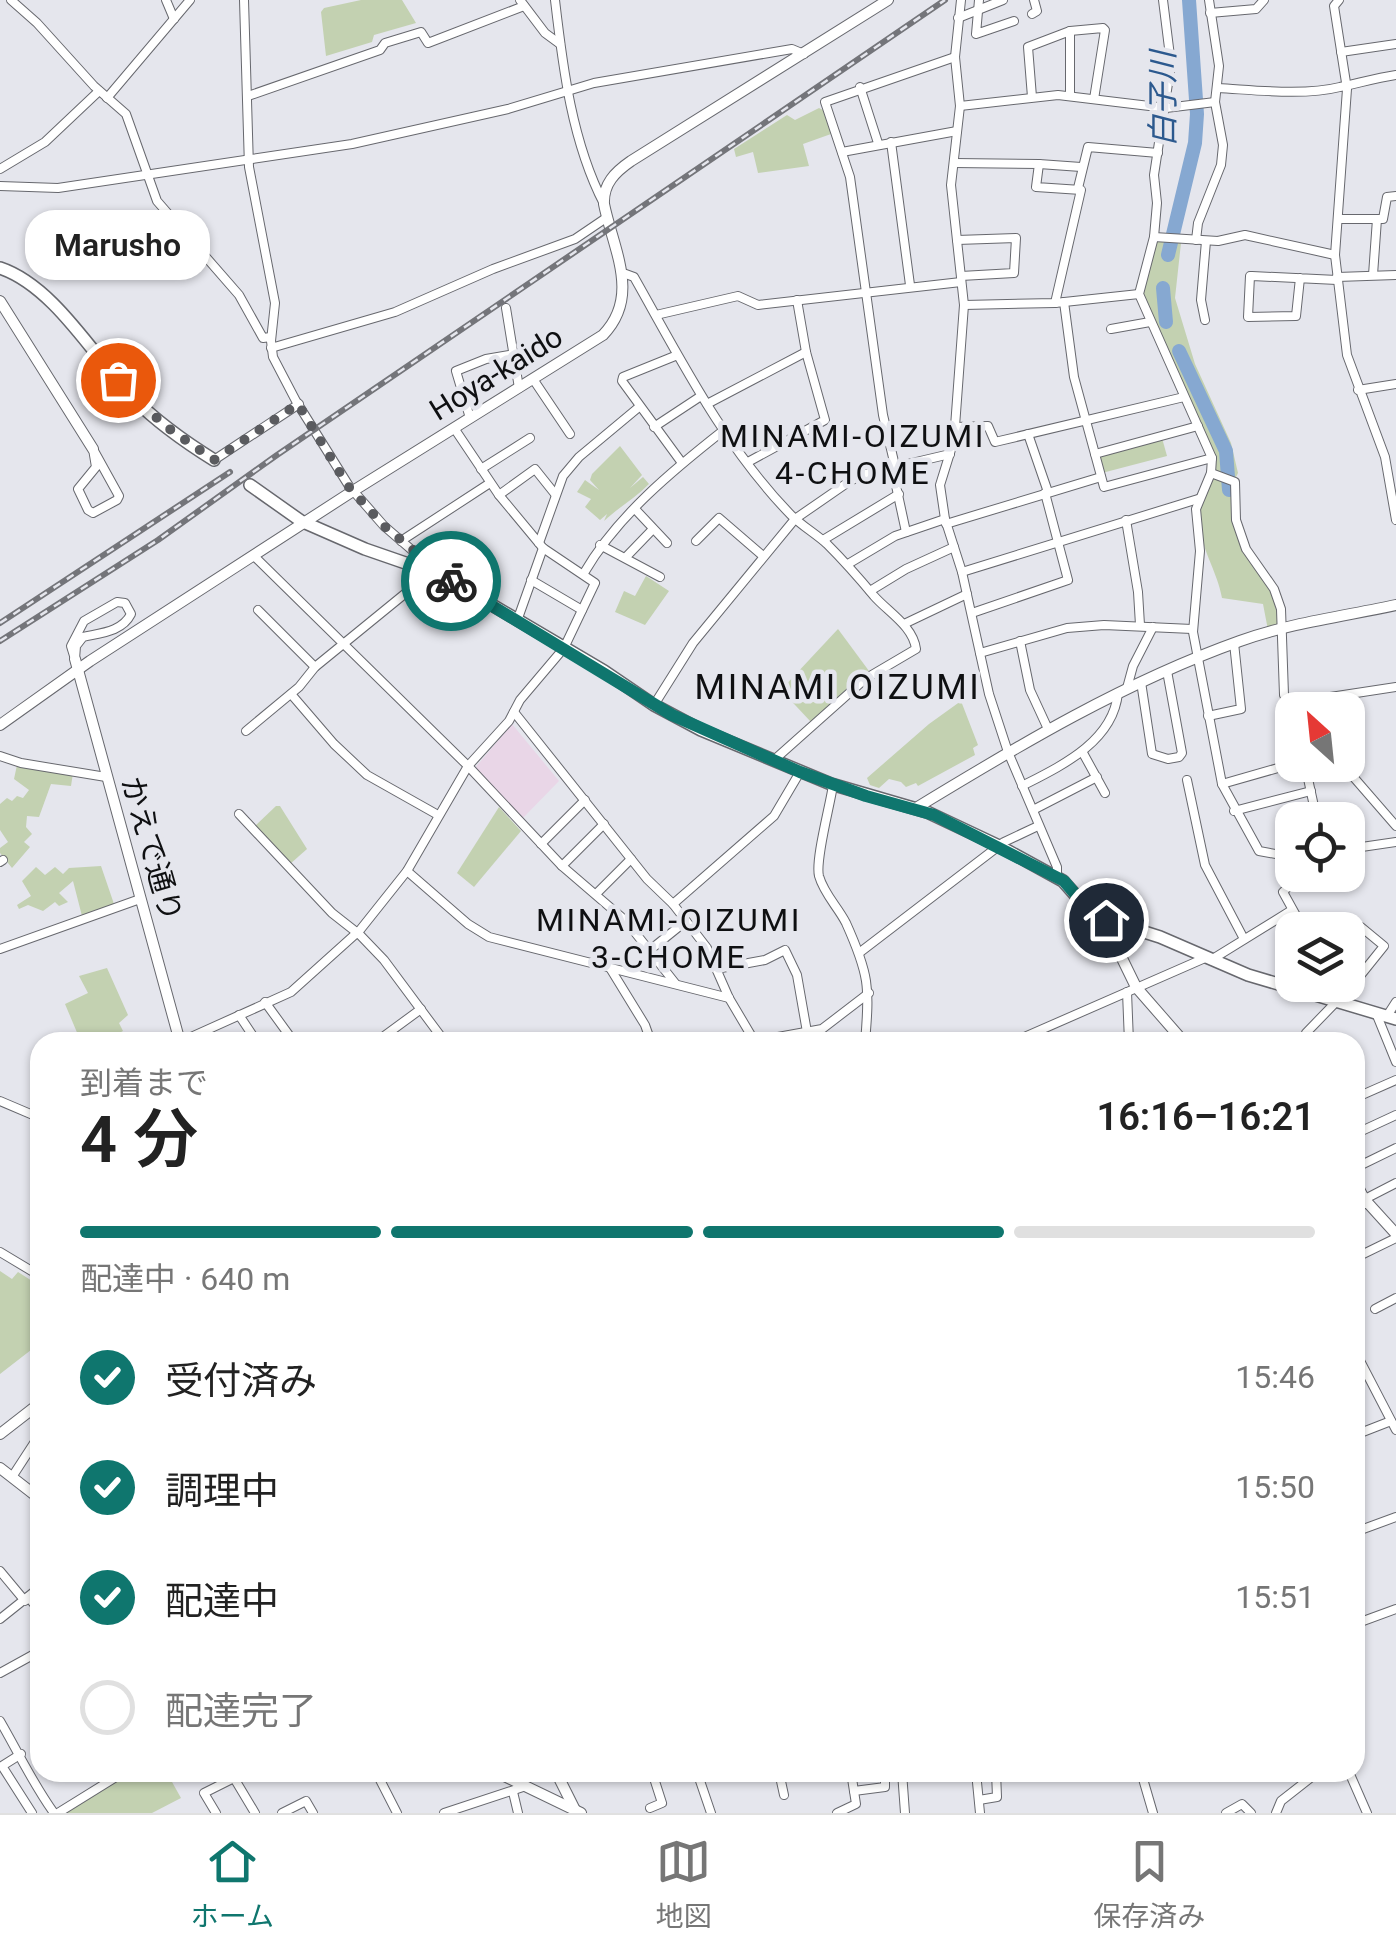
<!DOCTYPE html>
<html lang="ja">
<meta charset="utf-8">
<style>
:root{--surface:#fff;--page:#f6f6f6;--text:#222;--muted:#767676;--line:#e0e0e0;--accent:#0f766e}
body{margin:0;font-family:Roboto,"Noto Sans JP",sans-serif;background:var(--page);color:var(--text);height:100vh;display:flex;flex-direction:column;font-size:38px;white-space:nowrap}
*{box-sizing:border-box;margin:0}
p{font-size:32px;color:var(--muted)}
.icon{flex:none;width:55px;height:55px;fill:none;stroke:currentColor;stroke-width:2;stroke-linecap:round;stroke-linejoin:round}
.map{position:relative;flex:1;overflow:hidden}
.side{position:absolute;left:30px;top:1032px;width:1335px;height:750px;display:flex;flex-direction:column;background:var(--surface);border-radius:30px;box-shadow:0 2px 8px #0004}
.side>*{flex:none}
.needle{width:65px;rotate:333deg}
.tools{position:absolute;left:1275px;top:692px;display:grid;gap:20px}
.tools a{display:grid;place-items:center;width:90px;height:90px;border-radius:20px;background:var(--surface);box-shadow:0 2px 8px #0004;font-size:50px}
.pin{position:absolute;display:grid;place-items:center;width:85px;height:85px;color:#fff;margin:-42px;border:5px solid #fff;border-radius:50%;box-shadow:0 2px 10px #0007}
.courier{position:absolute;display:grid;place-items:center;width:100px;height:100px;margin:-50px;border:8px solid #0f766e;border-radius:50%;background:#fff;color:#222;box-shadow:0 2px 12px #0007}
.bubble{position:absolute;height:70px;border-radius:30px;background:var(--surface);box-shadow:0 2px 8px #0004;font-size:32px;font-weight:600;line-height:70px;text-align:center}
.overview em{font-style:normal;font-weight:600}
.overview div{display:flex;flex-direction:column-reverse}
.overview{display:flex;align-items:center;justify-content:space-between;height:170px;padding:0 50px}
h1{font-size:65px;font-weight:600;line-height:75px}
.bar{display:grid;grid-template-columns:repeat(4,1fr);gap:15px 10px;align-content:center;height:120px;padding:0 50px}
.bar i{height:12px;border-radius:8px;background:var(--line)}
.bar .on{background:var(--accent)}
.bar p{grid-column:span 4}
ol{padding:0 50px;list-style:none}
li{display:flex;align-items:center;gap:30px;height:110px}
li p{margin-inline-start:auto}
li .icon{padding:10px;border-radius:50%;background:var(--accent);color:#fff;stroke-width:4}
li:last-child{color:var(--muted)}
li i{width:55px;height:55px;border:5px solid var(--line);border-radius:50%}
.menu{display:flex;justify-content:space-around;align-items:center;height:140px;border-top:2px solid var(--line);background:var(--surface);font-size:28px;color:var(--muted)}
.menu a{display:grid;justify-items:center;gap:5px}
.menu .on{color:var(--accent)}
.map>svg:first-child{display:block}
.industrial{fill:#e9d6e7}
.green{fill:#c3d1b1}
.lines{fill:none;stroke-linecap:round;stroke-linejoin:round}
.river{stroke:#86a8d1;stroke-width:14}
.street-casing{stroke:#67686e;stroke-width:10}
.secondary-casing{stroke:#67686e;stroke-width:12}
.primary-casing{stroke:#67686e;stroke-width:14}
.street{stroke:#fff;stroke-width:8}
.secondary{stroke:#fff;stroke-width:10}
.primary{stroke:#fff;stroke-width:11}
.rail-casing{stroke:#74757a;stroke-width:6}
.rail{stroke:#e5e6ed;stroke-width:2.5;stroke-dasharray:8;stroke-linecap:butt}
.done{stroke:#5a5b5f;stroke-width:10;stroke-dasharray:0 18}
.route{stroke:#0f766e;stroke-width:12}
.labels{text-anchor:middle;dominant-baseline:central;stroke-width:9;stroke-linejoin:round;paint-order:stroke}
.street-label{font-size:30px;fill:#0f1012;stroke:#e5e6ed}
.water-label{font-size:32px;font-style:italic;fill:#2c598e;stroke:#e5e6ed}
.neighbourhood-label{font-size:32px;letter-spacing:2.5px;fill:#0f1012;stroke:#e5e6ed}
.quarter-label{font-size:35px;letter-spacing:2.5px;fill:#0f1012;stroke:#e5e6ed}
</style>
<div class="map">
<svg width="1396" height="1813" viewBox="0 0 1396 1813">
<rect width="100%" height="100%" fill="#e5e6ed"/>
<!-- industrial -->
<path class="industrial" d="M512,724L559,781L522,819L475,768Z"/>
<!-- green -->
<g class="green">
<path d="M361,0H402L416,23L374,35L372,42L326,56L321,12L324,8Z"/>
<path d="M819,108L823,110L831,134L803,144L809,166L758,173L753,152L736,157L734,149L787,115L795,120Z"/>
<path d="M1157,241L1181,243L1175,298L1195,364L1231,443L1238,473L1232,485L1238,538L1273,596L1280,627L1268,630L1263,604L1222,598C1217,568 1196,543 1200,512C1202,496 1213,475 1217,458L1143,296Z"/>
<path d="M1162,438L1167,456L1102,473L1099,455Z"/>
<path d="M620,446L642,475L630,488L643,477L649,484C634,499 619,507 604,521L607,514L600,520L585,507L591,499L577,492L585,480L599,490L590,480L592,474Z"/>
<path d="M646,576L669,591L645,625L615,612L624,591L635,596Z"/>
<path d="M838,629L869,671L811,722L781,690Z"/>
<path d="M961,701L978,745L973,748L975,755L918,786L916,783L906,787L901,782L889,779L879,788L870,785L867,778L929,724Z"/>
<path d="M17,765L73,773L71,786L51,784L39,817L27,816L26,827L32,834L24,842L30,847L12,868L0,853V848L8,842L0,830V804L7,798L12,801L17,796L23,798L29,790L14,779Z"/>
<path d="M276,806H280L307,849L290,864L255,826Z"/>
<path d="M499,807L521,831L474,887L457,873Z"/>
<path d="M101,866L114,904L82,916L73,881L59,893L68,902L59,906L55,902L43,911L28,905L19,909L17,905L31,896L22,881L36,867L45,875L55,867L63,874L69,868Z"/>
<path d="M107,968L128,1015L119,1023L123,1031L102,1042H81L65,1004L88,993L79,976Z"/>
<path d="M0,1271L12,1279L18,1272L40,1286V1300L30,1316L40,1323V1343L0,1374Z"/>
<path d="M127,1773H167L181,1798L152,1813H62Z"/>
</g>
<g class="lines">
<!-- river -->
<g class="river">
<path d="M1168,255L1195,143L1197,114L1189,0"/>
<path d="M1163,288L1166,322"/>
<path d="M1179,351L1226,451L1229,490"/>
</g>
<defs>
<g id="street">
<path d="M11,0L37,23L94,86L126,114L157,201L239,295L263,338L271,337"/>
<path d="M166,0L174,19"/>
<path d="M244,0L249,167L275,303L271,341L273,357L296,401L349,486L384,526L435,570"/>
<path d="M520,0L545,33L560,44"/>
<path d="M555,0C563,69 572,142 604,204"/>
<path d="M961,0L955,57L960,106L951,185L964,305L954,440L940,485L945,519L962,572L989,694L1008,752L1057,867V878"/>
<path d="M979,0L976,34L1014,21"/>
<path d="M1163,0L1171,64L1154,175L1157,203L1154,237L1139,294L1212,458L1211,473L1196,509L1200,551L1193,632L1222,784L1259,851L1292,857"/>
<path d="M1339,0L1334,6L1347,89L1335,255L1347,355L1385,457L1396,520"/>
<path d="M1210,13L1256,9L1264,0"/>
<path d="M1032,14L1037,11L1034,0"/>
<path d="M958,18L1003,0"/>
<path d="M1070,31V96"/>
<path d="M1341,52L1396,44"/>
<path d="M860,87L878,143"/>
<path d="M1218,88C1255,90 1304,96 1340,87C1359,83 1377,78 1396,75"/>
<path d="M248,96L380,50L385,43L421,32L428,43L524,6"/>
<path d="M1032,97L1028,47L1070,31L1103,28L1105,30L1094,99"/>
<path d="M107,98L190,0"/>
<path d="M960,106L1058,95L1166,108L1215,102"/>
<path d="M891,142L910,285"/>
<path d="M842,152L957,131"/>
<path d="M954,163L1039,164L1036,187L1081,190L1055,303"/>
<path d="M1039,164L1081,167"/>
<path d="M0,169L45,142L99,91"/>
<path d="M0,186L58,188L352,144L508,109L594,83L792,49L804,54"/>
<path d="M1078,188L1088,147L1158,153"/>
<path d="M1340,219H1383L1387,197L1396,196"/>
<path d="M1154,237L1218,241L1245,235L1335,255"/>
<path d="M957,240L1016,238L1014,273L961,276"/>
<path d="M1196,240L1198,223L1221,165L1223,145L1215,102L1219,66L1209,0"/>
<path d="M623,273L634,277C681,360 724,446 791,515C802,526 816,534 827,544C844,561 859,578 874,596C888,612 913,626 916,649L865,679L774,760"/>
<path d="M1373,275L1377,219"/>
<path d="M1337,277L1396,275"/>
<path d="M1300,278L1296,316L1248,317L1250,276H1252L1337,280"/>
<path d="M1064,302L1074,377L1104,487L1212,458"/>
<path d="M964,305L1055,303L1139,294"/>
<path d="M506,308L519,388"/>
<path d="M656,315L738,296L758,305L961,282"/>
<path d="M1205,320L1201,300L1206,241"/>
<path d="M1111,329L1150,322"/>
<path d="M271,348L395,312L493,269L575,239L606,218"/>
<path d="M675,356L623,377L622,381L682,463"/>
<path d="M533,379L570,434"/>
<path d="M1358,390L1396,384"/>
<path d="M707,404L806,352"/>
<path d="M470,418L456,371L486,359L514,354"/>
<path d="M654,427L701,396"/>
<path d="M955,427L988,426L995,442L1184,397"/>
<path d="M1028,434L1048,492"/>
<path d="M93,449L119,496L117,500L93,513L88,510L78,489L96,467Z"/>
<path d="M1095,454L1198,426"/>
<path d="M214,460L299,404"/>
<path d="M748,462L825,420L806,352L797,300"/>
<path d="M895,466L883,415L850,177L825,102L955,57"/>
<path d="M892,467L906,532"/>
<path d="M481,469L530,438"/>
<path d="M1211,473L1235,482L1236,520L1246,549L1274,589L1281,609L1284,695L1291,703L1396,687"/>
<path d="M499,495L535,469L555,494"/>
<path d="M635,509L667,543"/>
<path d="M1126,520L1138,592L1140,625"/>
<path d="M946,524L1101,477"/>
<path d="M823,540L899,494"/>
<path d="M401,541L490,483"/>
<path d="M696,541L719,518L763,556"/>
<path d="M539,543L563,476L579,457L639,407"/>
<path d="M600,545L660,577"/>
<path d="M254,556L468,766L562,866L626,921L675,983"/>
<path d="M626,557L653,529"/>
<path d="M848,564L895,536L945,519"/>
<path d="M962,572L1198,499"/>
<path d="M584,573C617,516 673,470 724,430"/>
<path d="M531,580L582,610"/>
<path d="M870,591L906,569L954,547"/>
<path d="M117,602L125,603L131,614C122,632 100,633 83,637L76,646L75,659L71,646L84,621Z"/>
<path d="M258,610L315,667"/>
<path d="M972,613L1068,580L1045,493"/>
<path d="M517,621L543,548"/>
<path d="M904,624L967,594"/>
<path d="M1020,641L1030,690L1048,729"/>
<path d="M980,653L1067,628L1104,625L1192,629"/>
<path d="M1141,682L1152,754L1168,759L1179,757L1182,753L1167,671"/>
<path d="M1127,688L1133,666L1153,627"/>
<path d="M291,694L334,744L367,775L438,815"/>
<path d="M654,705L693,643L795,519L850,481L865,474L950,454"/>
<path d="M514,712L647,879L673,904L707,948L729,998L755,1042"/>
<path d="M1208,716L1241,709L1234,643"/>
<path d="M246,731L299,687L315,667L434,570"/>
<path d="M1083,753L1105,793"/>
<path d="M0,756L21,763L106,777"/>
<path d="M1305,765L1317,820"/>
<path d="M1343,765L1396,826"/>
<path d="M1187,780L1205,865L1244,939"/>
<path d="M1222,784L1292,764"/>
<path d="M833,785C830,806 815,860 819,876C824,894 838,907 846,923C869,974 870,987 865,1042"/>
<path d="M1022,786C1061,766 1113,742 1118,693"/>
<path d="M1033,810L1097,777"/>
<path d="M1234,811L1311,791"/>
<path d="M239,814L332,913L360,935L384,960L445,1042"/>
<path d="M541,844L585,800"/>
<path d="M1348,849L1396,842"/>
<path d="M0,862L3,860"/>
<path d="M562,866L604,824"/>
<path d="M407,871L468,924L489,937L729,998"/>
<path d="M1300,875L1283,892L1304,930"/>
<path d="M596,894L631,859"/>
<path d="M673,904L774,816L800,772"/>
<path d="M0,949L140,899"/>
<path d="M650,950L686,921"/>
<path d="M859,953L1004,842L1038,826"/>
<path d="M1211,960L1292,910"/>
<path d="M610,968L645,1025L651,1042"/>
<path d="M716,969L765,960L785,950L797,975L807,1032"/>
<path d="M1127,992L1129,1042"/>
<path d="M265,1002L294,1042"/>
<path d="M1339,1002L1384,946L1361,927L1348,941"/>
<path d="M1376,1013L1396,1062"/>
<path d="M239,1015L257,1042"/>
<path d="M1387,1016L1396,1002"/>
<path d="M755,1041L822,1029L869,993"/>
<path d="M180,1042L291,992L360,930L407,871L468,766L509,721L520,700L564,648L595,583L543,548L499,495L454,428"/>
<path d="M376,1042L421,1009"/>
<path d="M1013,1042L1205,958"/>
<path d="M1305,1042L1306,1033L1337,1001L1330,985"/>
<path d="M1355,1098L1396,1080"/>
<path d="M0,1101L40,1118"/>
<path d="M1355,1134L1396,1115"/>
<path d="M1355,1168L1396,1148"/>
<path d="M1355,1179L1367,1202"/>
<path d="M1365,1199L1396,1183"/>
<path d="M0,1252L40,1276"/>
<path d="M1355,1258L1396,1238"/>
<path d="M1375,1309L1396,1298"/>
<path d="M1355,1351L1396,1430"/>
<path d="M1355,1435L1391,1421"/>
<path d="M12,1477L40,1434"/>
<path d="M1355,1532L1396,1517"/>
<path d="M0,1571L25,1601"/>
<path d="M28,1597L40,1611"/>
<path d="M0,1619L40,1587"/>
<path d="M1355,1624L1396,1609"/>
<path d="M0,1673L40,1651"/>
<path d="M0,1721C18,1752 33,1784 54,1813"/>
<path d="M21,1754L2,1766L32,1813"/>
<path d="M376,1772L397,1813"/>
<path d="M697,1772L711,1813"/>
<path d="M779,1772L784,1795"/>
<path d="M902,1772L905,1813"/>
<path d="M976,1772L980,1813"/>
<path d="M1141,1772L1153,1813"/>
<path d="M1349,1772L1367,1813"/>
<path d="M854,1791L885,1787V1772"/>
<path d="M513,1792L518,1813"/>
<path d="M979,1800L997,1797L996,1772"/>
<path d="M650,1808L662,1803L652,1772"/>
<path d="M58,1813L124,1772"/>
<path d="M216,1813L204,1793L234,1778L255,1813"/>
<path d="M282,1813L306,1801L313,1813"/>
<path d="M444,1813L526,1786"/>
<path d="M837,1813L856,1804L851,1772"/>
<path d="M1226,1813L1242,1804L1251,1813"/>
<path d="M1276,1813L1281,1801L1318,1772"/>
</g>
<g id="secondary">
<path d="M0,301L93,449"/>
<path d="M75,659L180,1042"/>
<path d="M0,725L90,661L353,491L603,335C641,296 613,249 604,204C603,184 615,172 631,161L888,0"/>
<path d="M916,808C1021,744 1125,682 1240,641C1290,623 1345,616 1396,605"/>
<path d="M1094,916L1115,944L1136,987L1184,1042"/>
<path d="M1355,1207L1367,1202L1396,1234"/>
<path d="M0,1434L40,1403"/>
<path d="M0,1468L40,1499"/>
<path d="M496,1772L581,1813"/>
<path d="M556,1772L576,1812"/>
</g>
<g id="primary">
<path d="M0,268C54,286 94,357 133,398C157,422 185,442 214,460"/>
<path d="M250,485L301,521L365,549L443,576L604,671L654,705L701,730L831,784L927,812L999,846L1063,881L1094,916L1160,937L1248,975L1396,1019"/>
</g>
</defs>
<!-- street casing -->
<use href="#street" class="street-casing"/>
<!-- secondary casing -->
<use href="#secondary" class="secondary-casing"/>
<!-- primary casing -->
<use href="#primary" class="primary-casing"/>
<!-- street -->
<use href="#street" class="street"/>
<!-- secondary -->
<use href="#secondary" class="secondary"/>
<!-- primary -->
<use href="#primary" class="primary"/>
<defs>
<g id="rail">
<path d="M0,623L230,472"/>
<path d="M0,641L158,540L277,455L945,0"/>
</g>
</defs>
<!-- rail casing -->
<use href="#rail" class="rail-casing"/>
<!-- rail -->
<use href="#rail" class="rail"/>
</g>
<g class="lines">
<!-- done -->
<path class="done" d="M118,380L164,425L214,460L298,404L348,486L384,526L451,581"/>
<!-- route -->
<path class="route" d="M451,581L672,715L800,772L866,796L934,815L1064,881L1094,916L1106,920"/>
</g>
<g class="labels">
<!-- street labels -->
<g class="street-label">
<text transform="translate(496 373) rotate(-32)">Hoya-kaido</text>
<text transform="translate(152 849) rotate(74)">かえで通り</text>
</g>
<!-- water labels -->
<g class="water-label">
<text transform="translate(1163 99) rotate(-90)">白子川</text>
</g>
<!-- neighbourhood labels -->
<g class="neighbourhood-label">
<text x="853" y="436">MINAMI-OIZUMI<tspan x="853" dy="37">4-CHOME</tspan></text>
<text x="669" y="920">MINAMI-OIZUMI<tspan x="669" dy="37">3-CHOME</tspan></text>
</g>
<!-- quarter labels -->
<g class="quarter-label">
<text x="838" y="687">MINAMI OIZUMI</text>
</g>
</g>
</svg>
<div class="tools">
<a><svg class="needle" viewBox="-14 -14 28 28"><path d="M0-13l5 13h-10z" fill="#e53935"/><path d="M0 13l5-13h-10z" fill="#767676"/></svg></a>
<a><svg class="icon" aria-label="locate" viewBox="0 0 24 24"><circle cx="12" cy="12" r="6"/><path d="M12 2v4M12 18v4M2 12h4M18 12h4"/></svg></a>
<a><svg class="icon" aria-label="layers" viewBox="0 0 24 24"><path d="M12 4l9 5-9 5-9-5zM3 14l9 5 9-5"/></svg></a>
</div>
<div class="pin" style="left:118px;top:380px;background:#ea580c"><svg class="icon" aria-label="bag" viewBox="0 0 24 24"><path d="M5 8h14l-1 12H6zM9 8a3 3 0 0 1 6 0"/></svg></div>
<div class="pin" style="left:1106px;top:920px;background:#1f2937"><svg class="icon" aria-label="home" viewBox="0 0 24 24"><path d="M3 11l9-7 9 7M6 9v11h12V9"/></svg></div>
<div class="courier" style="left:451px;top:581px"><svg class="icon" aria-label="bike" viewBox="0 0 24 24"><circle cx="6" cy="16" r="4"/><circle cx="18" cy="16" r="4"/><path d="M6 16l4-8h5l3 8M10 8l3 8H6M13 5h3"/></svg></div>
<div class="bubble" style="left:25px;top:210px;width:185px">Marusho</div>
<section class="side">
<div class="overview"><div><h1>4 分</h1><p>到着まで</p></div><em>16:16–16:21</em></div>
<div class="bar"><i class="on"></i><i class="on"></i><i class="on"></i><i></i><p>配達中 · 640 m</p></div>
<ol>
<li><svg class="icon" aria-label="check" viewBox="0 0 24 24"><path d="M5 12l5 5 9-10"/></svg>受付済み<p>15:46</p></li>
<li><svg class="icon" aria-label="check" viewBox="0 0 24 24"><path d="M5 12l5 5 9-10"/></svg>調理中<p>15:50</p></li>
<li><svg class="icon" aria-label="check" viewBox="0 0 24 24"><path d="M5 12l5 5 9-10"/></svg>配達中<p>15:51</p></li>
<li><i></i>配達完了</li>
</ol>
</section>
</div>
<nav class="menu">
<a class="on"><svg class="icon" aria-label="home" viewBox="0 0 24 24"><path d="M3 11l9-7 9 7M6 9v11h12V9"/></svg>ホーム</a>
<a><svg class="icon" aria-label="map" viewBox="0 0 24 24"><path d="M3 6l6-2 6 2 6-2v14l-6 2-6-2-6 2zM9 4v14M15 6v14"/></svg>地図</a>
<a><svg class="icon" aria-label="saved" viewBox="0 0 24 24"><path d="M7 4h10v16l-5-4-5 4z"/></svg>保存済み</a>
</nav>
